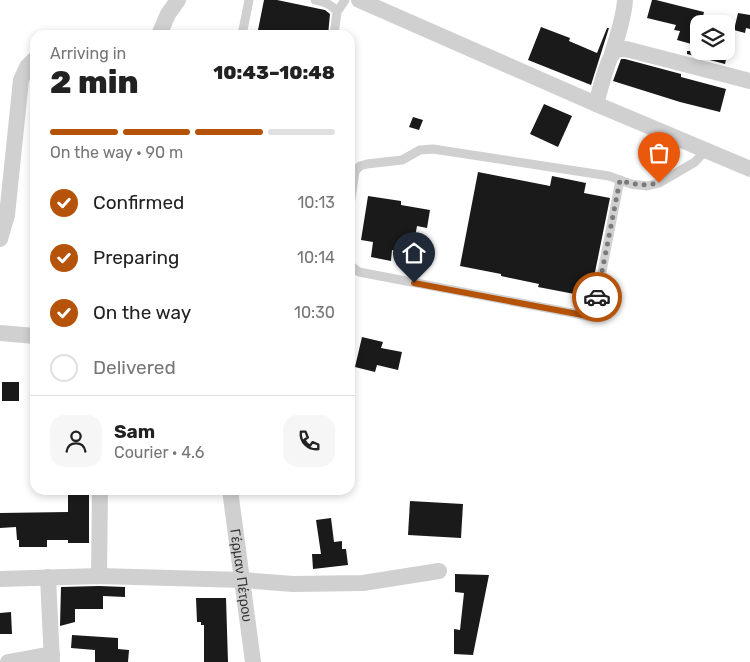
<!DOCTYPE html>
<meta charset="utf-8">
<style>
:root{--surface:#fff;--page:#f6f6f6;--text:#222;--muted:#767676;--line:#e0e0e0;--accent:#b45309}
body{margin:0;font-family:Rubik,sans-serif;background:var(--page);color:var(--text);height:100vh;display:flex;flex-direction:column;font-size:19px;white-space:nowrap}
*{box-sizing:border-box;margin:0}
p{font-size:16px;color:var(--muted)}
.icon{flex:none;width:28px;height:28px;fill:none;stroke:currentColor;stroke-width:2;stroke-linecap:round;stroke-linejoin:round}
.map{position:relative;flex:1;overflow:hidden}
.details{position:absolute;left:30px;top:30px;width:325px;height:465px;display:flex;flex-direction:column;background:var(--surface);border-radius:15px;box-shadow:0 2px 8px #0003}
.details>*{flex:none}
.controls{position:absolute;left:690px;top:15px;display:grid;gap:10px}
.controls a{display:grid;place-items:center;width:45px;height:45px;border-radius:10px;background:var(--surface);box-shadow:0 2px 8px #0003;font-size:25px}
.pin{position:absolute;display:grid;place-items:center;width:42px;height:42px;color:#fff;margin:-51px -21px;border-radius:50% 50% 50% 0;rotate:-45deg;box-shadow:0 0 5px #0007}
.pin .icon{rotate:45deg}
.courier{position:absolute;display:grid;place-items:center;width:50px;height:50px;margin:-25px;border:4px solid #b45309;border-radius:50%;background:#fff;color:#222;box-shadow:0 1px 6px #0007}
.headline em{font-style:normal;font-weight:800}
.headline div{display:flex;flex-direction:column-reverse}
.headline{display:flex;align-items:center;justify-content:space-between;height:85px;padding:0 20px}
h1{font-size:32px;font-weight:800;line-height:38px}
.bar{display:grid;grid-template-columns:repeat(4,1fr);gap:8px 5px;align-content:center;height:60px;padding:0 20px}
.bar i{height:6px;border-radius:4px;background:var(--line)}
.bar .current{background:var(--accent)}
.bar p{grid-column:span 4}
.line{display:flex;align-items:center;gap:12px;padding:0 20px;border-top:1px solid var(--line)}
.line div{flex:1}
.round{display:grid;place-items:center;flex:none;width:52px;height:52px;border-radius:15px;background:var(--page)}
ol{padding:0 20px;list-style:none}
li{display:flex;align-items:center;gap:15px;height:55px}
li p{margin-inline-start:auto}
li .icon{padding:5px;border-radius:50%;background:var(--accent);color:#fff;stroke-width:4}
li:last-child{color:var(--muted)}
li i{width:28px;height:28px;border:2px solid var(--line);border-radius:50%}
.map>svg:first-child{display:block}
.building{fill:#1a1a1a}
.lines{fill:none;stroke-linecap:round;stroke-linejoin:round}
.service{stroke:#d0d0d0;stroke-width:9}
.minor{stroke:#d0d0d0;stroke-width:16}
.done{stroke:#7a7a7a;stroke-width:5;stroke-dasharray:0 9}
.route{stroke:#b45309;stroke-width:6}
.labels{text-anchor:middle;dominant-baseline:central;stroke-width:5;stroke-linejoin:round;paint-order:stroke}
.street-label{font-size:14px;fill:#333;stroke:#fff}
</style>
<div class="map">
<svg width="750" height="662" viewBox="0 0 750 662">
<rect width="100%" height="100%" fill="#fff"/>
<!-- building -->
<g class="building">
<path d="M264,0H277L325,10L330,14L328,35H257Z"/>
<path d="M652,0H656L704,12L701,24H699V31L695,45L677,40L680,31L674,30L676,25L647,18Z"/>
<path d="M738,13L750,15V29L746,28L745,33L734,30Z"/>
<path d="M541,27L570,38L569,41L597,53L607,28H609L591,85L528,60Z"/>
<path d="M687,51H728L725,64L687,54Z"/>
<path d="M621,59H625L681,74V77L726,89L720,112L680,102L613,81Z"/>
<path d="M544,104L572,116L558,147L530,134Z"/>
<path d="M413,117L423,120L419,130L409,127Z"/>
<path d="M478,172L550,186L552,176L586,183L584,193L610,198L590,297L538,287L539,284L501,276V274L460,266Z"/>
<path d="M368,196L401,201V205L430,210L427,228L417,226L413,248L411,247L410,253L392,250L391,261L371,257L373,242L361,240Z"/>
<path d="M362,337L383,342L381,348L402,352L398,370L377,365L375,372L355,367Z"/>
<rect x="2" y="382" width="17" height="19"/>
<path d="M89,490V543H68V540H47V547H19V540H17L16,527L0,528V513L68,512V491Z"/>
<path d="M410,501L463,504L461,538L408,535Z"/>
<path d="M331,518L334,542L342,541V549H346L348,565L313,569L312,554H321L316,520Z"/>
<path d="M455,574L489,575L473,655L454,654V629L460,630L464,593L455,592Z"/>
<path d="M99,586L125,587V597L103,596V609H75V622L60,626L61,587Z"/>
<path d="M196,598H226L228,662H204V625H201V622H197Z"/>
<path d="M11,612L12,634H0V613Z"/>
<path d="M72,635L118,638V649L129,650L128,662H95V650L71,648Z"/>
</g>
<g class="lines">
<!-- service -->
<g class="service">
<path d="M315,0C325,2 331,4 337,12"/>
<path d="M242,35L249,0"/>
<path d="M334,35L337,12L345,0"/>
<path d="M350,205L355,171L360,166L367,164L402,160L420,150L433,149L609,176L631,184L647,186L659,183L695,162L705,151"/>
<path d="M350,265L359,272L588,316L593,313L595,307L620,180"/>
</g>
<!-- minor -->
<g class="minor">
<path d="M359,0L596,104L750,169"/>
<path d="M159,35L168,14L178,0"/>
<path d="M612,54C617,37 624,18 625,0"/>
<path d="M596,104C599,94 608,56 615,51C618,49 623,49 626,49L750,81"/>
<path d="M0,239L7,215L21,80L27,67L35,59"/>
<path d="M0,333L35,336"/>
<path id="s1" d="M230,490L253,662"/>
<path d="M99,576L100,490"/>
<path d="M48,577L52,662"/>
<path d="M0,579L99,576L242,580L293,584L363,583L439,571"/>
<path d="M8,662L52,654"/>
</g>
</g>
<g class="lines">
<!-- done -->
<path class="done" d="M597,297L620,180C634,185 644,186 659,183"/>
<!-- route -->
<path class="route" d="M414,283L588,316C595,311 596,305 597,297"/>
</g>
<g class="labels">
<!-- street labels -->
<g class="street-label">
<text stroke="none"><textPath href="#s1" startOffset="86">Γέρμαν Πέτρου</textPath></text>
</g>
</g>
</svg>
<div class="controls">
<a><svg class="icon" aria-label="layers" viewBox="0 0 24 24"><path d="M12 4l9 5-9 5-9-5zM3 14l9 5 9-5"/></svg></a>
</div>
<div class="pin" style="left:659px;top:183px;background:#ea580c"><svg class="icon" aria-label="bag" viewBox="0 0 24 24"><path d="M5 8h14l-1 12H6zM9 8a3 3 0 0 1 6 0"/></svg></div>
<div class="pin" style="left:414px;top:283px;background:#1f2937"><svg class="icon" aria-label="home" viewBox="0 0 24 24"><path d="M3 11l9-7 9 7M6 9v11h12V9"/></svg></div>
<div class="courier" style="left:597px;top:297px"><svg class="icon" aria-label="car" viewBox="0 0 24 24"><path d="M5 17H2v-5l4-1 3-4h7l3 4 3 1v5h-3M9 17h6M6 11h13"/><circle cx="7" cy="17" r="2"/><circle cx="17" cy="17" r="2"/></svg></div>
<section class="details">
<div class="headline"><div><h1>2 min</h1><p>Arriving in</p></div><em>10:43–10:48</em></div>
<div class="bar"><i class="current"></i><i class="current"></i><i class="current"></i><i></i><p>On the way · 90 m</p></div>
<ol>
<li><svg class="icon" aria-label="check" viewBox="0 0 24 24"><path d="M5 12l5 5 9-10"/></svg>Confirmed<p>10:13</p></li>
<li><svg class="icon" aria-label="check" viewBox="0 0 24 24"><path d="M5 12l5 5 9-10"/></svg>Preparing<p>10:14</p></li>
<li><svg class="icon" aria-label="check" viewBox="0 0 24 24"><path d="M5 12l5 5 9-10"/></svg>On the way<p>10:30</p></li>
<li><i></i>Delivered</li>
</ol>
<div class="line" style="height:90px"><a class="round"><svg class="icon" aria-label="person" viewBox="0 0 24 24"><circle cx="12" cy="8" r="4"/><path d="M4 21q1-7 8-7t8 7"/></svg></a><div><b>Sam</b><p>Courier · 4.6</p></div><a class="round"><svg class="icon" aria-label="phone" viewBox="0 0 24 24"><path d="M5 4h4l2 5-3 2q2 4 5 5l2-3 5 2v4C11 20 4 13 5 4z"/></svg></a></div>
</section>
</div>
